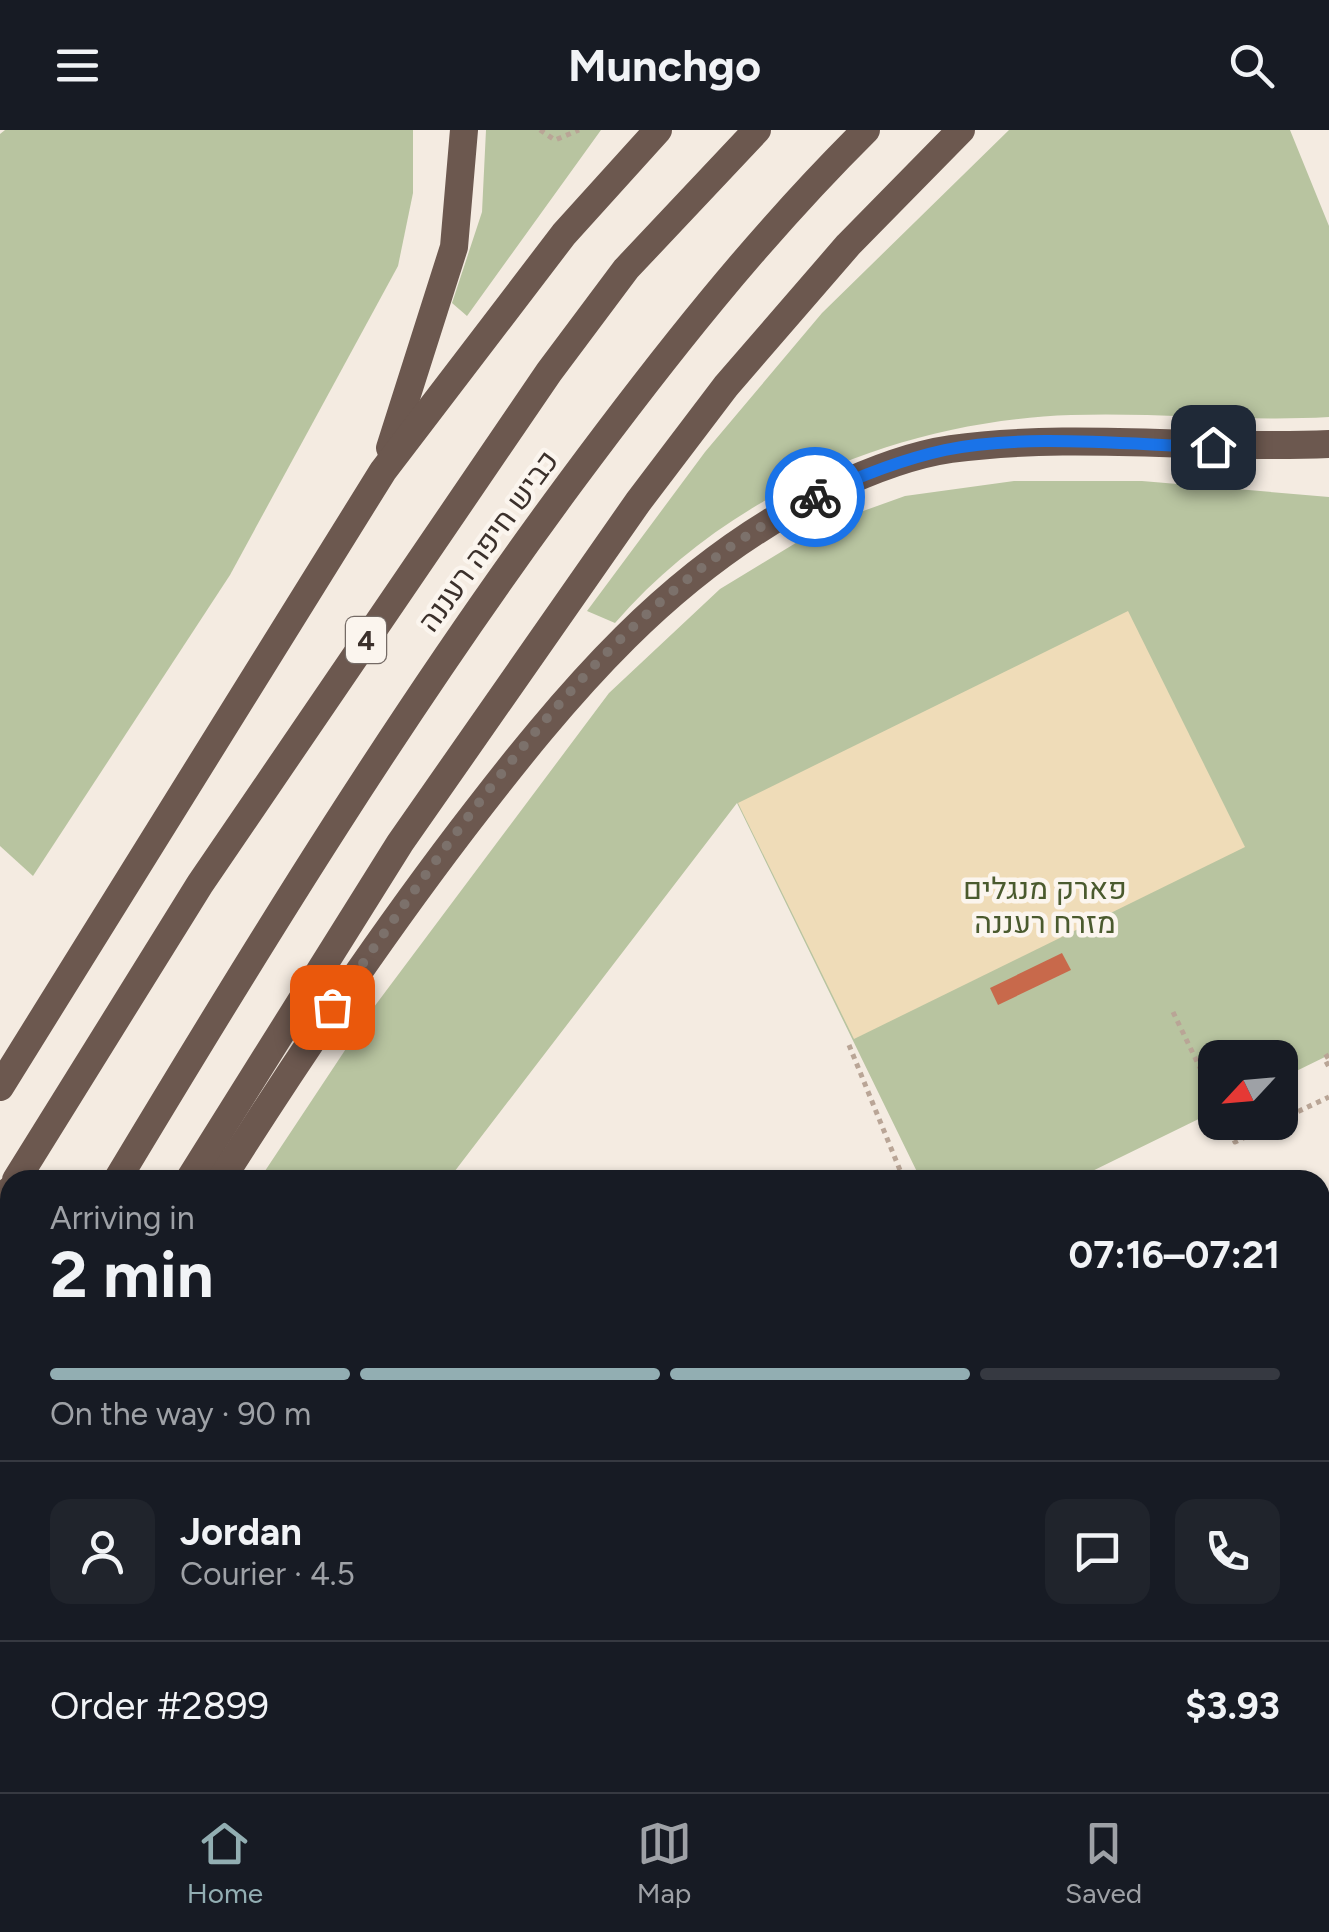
<!DOCTYPE html>
<meta charset="utf-8">
<style>
:root{--surface:#171b24;--page:#20242c;--text:#f1f3f6;--muted:#9ea1a6;--line:#363941;--accent:#92aeb2}
body{margin:0;font-family:Figtree,Heebo,sans-serif;background:var(--page);color:var(--text);height:100vh;display:flex;flex-direction:column;font-size:38px;white-space:nowrap}
*{box-sizing:border-box;margin:0}
p{font-size:32px;color:var(--muted)}
.icon{flex:none;width:55px;height:55px;fill:none;stroke:currentColor;stroke-width:2;stroke-linecap:round;stroke-linejoin:round}
.map{position:relative;flex:1;overflow:hidden}
.side{position:absolute;left:0px;top:1040px;width:1330px;height:622px;display:flex;flex-direction:column;background:var(--surface);border-radius:30px 30px 0 0;box-shadow:0 2px 8px #0004}
.side>*{flex:none}
.needle{width:65px;rotate:244deg}
.tools{position:absolute;left:1198px;top:910px;display:grid;gap:20px}
.tools a{display:grid;place-items:center;width:100px;height:100px;border-radius:20px;background:var(--surface);box-shadow:0 2px 8px #0004;font-size:50px}
.pin{position:absolute;display:grid;place-items:center;width:85px;height:85px;color:#fff;margin:-42px;border-radius:20px;box-shadow:0 5px 15px #0006}
.courier{position:absolute;display:grid;place-items:center;width:100px;height:100px;margin:-50px;border:8px solid #1a73e8;border-radius:50%;background:#fff;color:#222;box-shadow:0 2px 12px #0007}
.head em{font-style:normal;font-weight:700}
.head div{display:flex;flex-direction:column-reverse}
.head{display:flex;align-items:center;justify-content:space-between;height:170px;padding:0 50px}
h1{font-size:65px;font-weight:700;line-height:75px}
.bar{display:grid;grid-template-columns:repeat(4,1fr);gap:15px 10px;align-content:center;height:120px;padding:0 50px}
.bar i{height:12px;border-radius:8px;background:var(--line)}
.bar .selected{background:var(--accent)}
.bar p{grid-column:span 4}
.line{display:flex;align-items:center;gap:25px;padding:0 50px;border-top:2px solid var(--line)}
.line div{flex:1}
.round{display:grid;place-items:center;flex:none;width:105px;height:105px;border-radius:20px;background:var(--page)}
header{display:flex;justify-content:space-between;align-items:center;height:130px;padding:0 50px;background:var(--surface);font-size:45px;font-weight:700}
.tabs{display:flex;justify-content:space-around;align-items:center;height:140px;border-top:2px solid var(--line);background:var(--surface);font-size:28px;color:var(--muted)}
.tabs a{display:grid;justify-items:center;gap:5px}
.tabs .selected{color:var(--accent)}
.map>svg:first-child{display:block}
.green{fill:#b8c4a0}
.sand{fill:#efdcb8}
.building{fill:#c8694b}
.lines{fill:none;stroke-linecap:round;stroke-linejoin:round}
.path{stroke:#b9a596;stroke-width:5;stroke-dasharray:5 5;stroke-linecap:butt}
.service{stroke:#cdbbac;stroke-width:18}
.minor{stroke:#cdbbac;stroke-width:25}
.trunk{stroke:#6c584f;stroke-width:28}
.done{stroke:#7c716b;stroke-width:10;stroke-dasharray:0 18}
.route{stroke:#1a73e8;stroke-width:12}
.labels{text-anchor:middle;dominant-baseline:central;stroke-width:9;stroke-linejoin:round;paint-order:stroke}
.shield{fill:#fbf5ee;stroke:#756b66;stroke-width:2.5}
.shield-label{font-size:28px;font-weight:bold;fill:#3b302b}
.street-label{font-size:30px;fill:#3b302b;stroke:#fbf5ee}
.park-label{font-size:30px;fill:#4a5a2e;stroke:#fbf5ee}
</style>
<header><svg class="icon" aria-label="menu" viewBox="0 0 24 24"><path d="M4 6h16M4 12h16M4 18h16"/></svg>Munchgo<svg class="icon" aria-label="search" viewBox="0 0 24 24"><circle cx="10" cy="10" r="6"/><path d="M15 15l6 6"/></svg></header>
<div class="map">
<svg width="1329" height="1662" viewBox="0 0 1329 1662">
<rect width="100%" height="100%" fill="#f4ebe1"/>
<!-- green -->
<g class="green">
<path d="M5,0H413V63L398,136L230,445L33,746L0,716V4Z"/>
<path d="M486,0H601L467,186L452,173L482,82Z"/>
<path d="M1009,0H1290L1329,96V287C1243,292 1157,282 1071,285C899,291 729,362 615,493L587,481L705,322L822,183Z"/>
<path d="M1014,351H1142L1329,367V925L1280,949V928H1215V981L1074,1050H921L737,673L448,1050H259L371,881L609,563L720,459L827,394L905,366Z"/>
<path d="M10,1427V1619L0,1632V1442Z"/>
</g>
<!-- sand -->
<path class="sand" d="M1128,481L1245,717L854,909L738,673Z"/>
<!-- building -->
<g class="building">
<path d="M1062,823L1071,840L998,875L990,858Z"/>
<path d="M1329,1361V1662H1327L1320,1644V1363Z"/>
<path d="M601,1652H640L644,1662H605Z"/>
<path d="M784,1652H911L916,1662H789Z"/>
</g>
<g class="lines">
<!-- path -->
<g class="path">
<path d="M540,0L555,10L579,0"/>
<path d="M1173,882L1215,969"/>
<path d="M849,915L904,1050"/>
<path d="M1329,925L1324,928L1329,937"/>
<path d="M1280,990L1329,967"/>
<path d="M1226,992L1235,1012L1276,992"/>
</g>
<!-- service -->
<g class="service">
<path d="M1320,1306L1329,1303"/>
<path d="M1320,1333L1329,1330"/>
<path d="M45,1652L48,1662"/>
<path d="M120,1652L125,1662"/>
<path d="M671,1652L675,1662"/>
<path d="M709,1652L714,1662"/>
<path d="M774,1652L779,1662"/>
</g>
<!-- minor -->
<g class="minor">
<path d="M506,1652L509,1662"/>
<path d="M1208,1652L1212,1662"/>
</g>
<!-- trunk -->
<g class="trunk">
<path d="M390,318L454,117L464,0"/>
<path d="M0,957L383,341L564,104L658,0"/>
<path d="M16,1050L200,754L549,242L626,139L757,0"/>
<path d="M117,1050C260,812 405,576 570,353C662,229 756,109 866,0"/>
<path d="M189,1050L400,713L638,372L726,256L848,115L961,0"/>
<path d="M221,1050C297,930 375,814 461,701C566,564 671,436 829,360C867,342 909,325 951,319C1075,302 1204,320 1329,314"/>
<path d="M0,1076L10,1060"/>
<path d="M0,1238L10,1222"/>
<path d="M0,1390L10,1370"/>
</g>
</g>
<g class="lines">
<!-- done -->
<path class="done" d="M332,877C463,693 607,468 815,367"/>
<!-- route -->
<path class="route" d="M815,367C857,347 899,330 945,320C1023,303 1133,315 1213,317"/>
</g>
<g class="labels">
<!-- shield labels -->
<rect class="shield" x="346" y="487" width="40" height="46" rx="8"/>
<g class="shield-label">
<text x="366" y="510">4</text>
</g>
<!-- street labels -->
<g class="street-label">
<text transform="translate(488 411) rotate(-54)">כביש חיפה רעננה</text>
</g>
<!-- park labels -->
<g class="park-label">
<text x="1045" y="758">פארק מנגלים<tspan x="1045" dy="34">מזרח רעננה</tspan></text>
</g>
</g>
</svg>
<div class="tools">
<a><svg class="needle" viewBox="-14 -14 28 28"><path d="M0-13l5 13h-10z" fill="#e53935"/><path d="M0 13l5-13h-10z" fill="#9ea1a6"/></svg></a>
</div>
<div class="pin" style="left:332px;top:877px;background:#ea580c"><svg class="icon" aria-label="bag" viewBox="0 0 24 24"><path d="M5 8h14l-1 12H6zM9 8a3 3 0 0 1 6 0"/></svg></div>
<div class="pin" style="left:1213px;top:317px;background:#1f2937"><svg class="icon" aria-label="home" viewBox="0 0 24 24"><path d="M3 11l9-7 9 7M6 9v11h12V9"/></svg></div>
<div class="courier" style="left:815px;top:367px"><svg class="icon" aria-label="bike" viewBox="0 0 24 24"><circle cx="6" cy="16" r="4"/><circle cx="18" cy="16" r="4"/><path d="M6 16l4-8h5l3 8M10 8l3 8H6M13 5h3"/></svg></div>
<section class="side">
<div class="head"><div><h1>2 min</h1><p>Arriving in</p></div><em>07:16–07:21</em></div>
<div class="bar"><i class="selected"></i><i class="selected"></i><i class="selected"></i><i></i><p>On the way · 90 m</p></div>
<div class="line" style="height:180px"><a class="round"><svg class="icon" aria-label="person" viewBox="0 0 24 24"><circle cx="12" cy="8" r="4"/><path d="M4 21q1-7 8-7t8 7"/></svg></a><div><b>Jordan</b><p>Courier · 4.5</p></div><a class="round"><svg class="icon" aria-label="chat" viewBox="0 0 24 24"><path d="M4 5h16v11H9l-5 4z"/></svg></a><a class="round"><svg class="icon" aria-label="phone" viewBox="0 0 24 24"><path d="M5 4h4l2 5-3 2q2 4 5 5l2-3 5 2v4C11 20 4 13 5 4z"/></svg></a></div>
<div class="line" style="height:130px"><div>Order #2899</div><b>$3.93</b></div>
</section>
</div>
<nav class="tabs">
<a class="selected"><svg class="icon" aria-label="home" viewBox="0 0 24 24"><path d="M3 11l9-7 9 7M6 9v11h12V9"/></svg>Home</a>
<a><svg class="icon" aria-label="map" viewBox="0 0 24 24"><path d="M3 6l6-2 6 2 6-2v14l-6 2-6-2-6 2zM9 4v14M15 6v14"/></svg>Map</a>
<a><svg class="icon" aria-label="saved" viewBox="0 0 24 24"><path d="M7 4h10v16l-5-4-5 4z"/></svg>Saved</a>
</nav>
